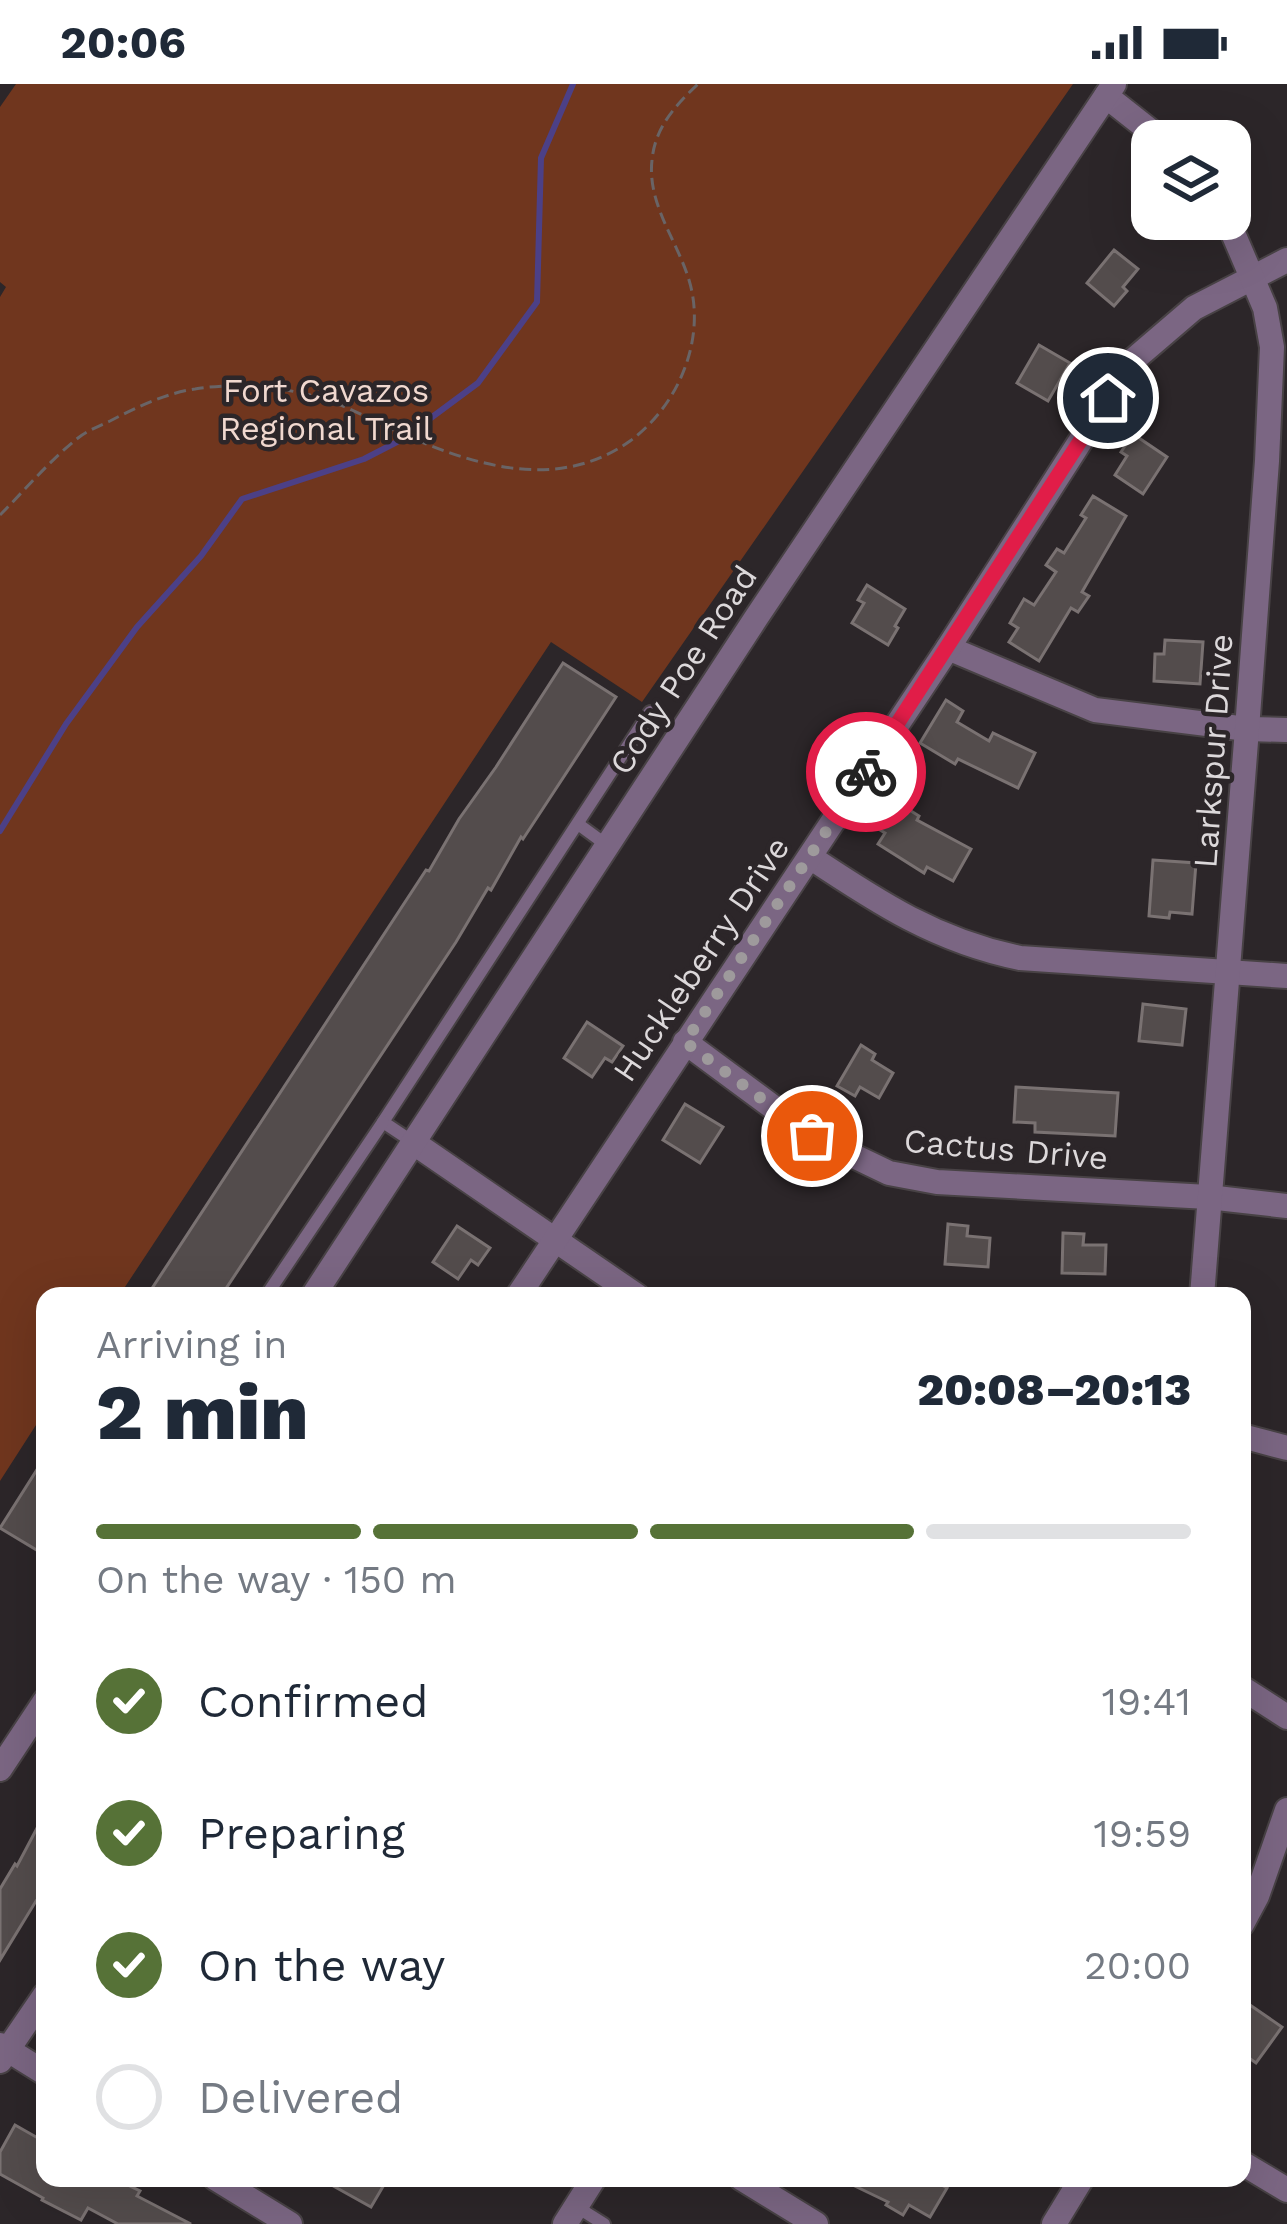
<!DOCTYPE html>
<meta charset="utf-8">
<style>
:root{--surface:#fff;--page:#f2f2f3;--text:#1f2937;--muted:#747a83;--line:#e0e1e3;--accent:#567237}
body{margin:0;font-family:"Work Sans",sans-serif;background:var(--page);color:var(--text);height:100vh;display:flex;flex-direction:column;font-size:45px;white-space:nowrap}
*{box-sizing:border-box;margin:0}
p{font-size:39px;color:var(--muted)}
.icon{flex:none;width:66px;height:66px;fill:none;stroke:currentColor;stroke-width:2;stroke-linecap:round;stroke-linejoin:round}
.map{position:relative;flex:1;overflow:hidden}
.sheet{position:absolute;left:36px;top:1203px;width:1215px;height:900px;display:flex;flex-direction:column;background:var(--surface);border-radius:24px;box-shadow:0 12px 48px #0002}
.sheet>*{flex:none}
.fabs{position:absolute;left:1131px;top:36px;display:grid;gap:24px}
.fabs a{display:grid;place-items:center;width:120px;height:120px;border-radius:24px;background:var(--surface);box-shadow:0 12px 48px #0002;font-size:60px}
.pin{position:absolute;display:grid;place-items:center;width:102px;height:102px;color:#fff;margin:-51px;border:6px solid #fff;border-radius:50%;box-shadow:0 3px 12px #0007}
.courier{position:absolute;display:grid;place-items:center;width:120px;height:120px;margin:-60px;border:9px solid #e11d48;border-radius:50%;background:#fff;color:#222;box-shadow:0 3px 15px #0007}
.summary em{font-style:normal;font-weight:800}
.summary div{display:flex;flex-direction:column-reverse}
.summary{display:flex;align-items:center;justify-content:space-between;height:204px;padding:0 60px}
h1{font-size:78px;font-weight:800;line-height:90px}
.bar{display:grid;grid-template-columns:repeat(4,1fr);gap:18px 12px;align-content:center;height:144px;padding:0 60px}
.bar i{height:15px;border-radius:9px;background:var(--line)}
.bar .active{background:var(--accent)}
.bar p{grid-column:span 4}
ol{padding:0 60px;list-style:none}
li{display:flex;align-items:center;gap:36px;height:132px}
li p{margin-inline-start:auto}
li .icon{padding:12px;border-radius:50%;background:var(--accent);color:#fff;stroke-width:4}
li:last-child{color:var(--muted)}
li i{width:66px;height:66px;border:6px solid var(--line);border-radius:50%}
.status{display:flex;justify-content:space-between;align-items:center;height:84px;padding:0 60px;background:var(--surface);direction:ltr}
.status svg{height:33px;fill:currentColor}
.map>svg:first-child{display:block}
.green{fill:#70361e}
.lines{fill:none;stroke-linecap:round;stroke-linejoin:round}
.stream{stroke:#4c4087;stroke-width:6}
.building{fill:#534c4c;stroke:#7a7272;stroke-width:3}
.lane-casing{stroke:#484245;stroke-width:16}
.street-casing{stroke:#484245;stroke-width:28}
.path{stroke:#696466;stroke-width:3;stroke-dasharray:12 6;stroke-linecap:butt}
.lane{stroke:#7b6683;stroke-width:12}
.street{stroke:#7b6683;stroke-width:24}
.done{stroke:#9e9a9c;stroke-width:12;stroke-dasharray:0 21.6}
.route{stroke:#e11d48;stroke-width:15}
.labels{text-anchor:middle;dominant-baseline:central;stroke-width:9;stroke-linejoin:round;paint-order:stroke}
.park-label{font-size:33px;fill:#f0d8cf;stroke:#2c2629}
.street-label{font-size:33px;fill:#dcd8da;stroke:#2c2629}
</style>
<div class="status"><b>20:06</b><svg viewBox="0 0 49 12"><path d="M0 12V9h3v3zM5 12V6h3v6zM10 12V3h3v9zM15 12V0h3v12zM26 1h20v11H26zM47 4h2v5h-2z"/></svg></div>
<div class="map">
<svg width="1287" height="2140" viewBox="0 0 1287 2140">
<rect width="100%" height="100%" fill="#2c2629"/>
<!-- green -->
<path class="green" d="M16,0H1073L642,618L551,558L119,1212H45V1327L0,1397V213L6,203L0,198V23Z"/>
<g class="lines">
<!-- stream -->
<g class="stream">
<path d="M416,345L478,299L537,218L541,74L573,0"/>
<path d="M0,747L66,640L137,543L201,472L242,415L364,375L397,358"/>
</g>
</g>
<!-- building -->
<g class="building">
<path d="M1114,166L1138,185L1123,203L1127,207L1114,222L1087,199Z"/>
<path d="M1039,261L1070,279L1048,317L1017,299Z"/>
<path d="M1133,350L1167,373L1143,410L1115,391L1127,372L1121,368Z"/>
<path d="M1093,412L1126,432L1082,508L1089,512L1078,528L1071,524L1039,577L1009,558L1018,544L1010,539L1024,515L1034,521L1056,488L1046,481L1057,465L1064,469L1086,434L1081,431Z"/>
<path d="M867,501L905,525L895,542L898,544L888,561L852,539L864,519L858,516Z"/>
<path d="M1165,556L1203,558L1200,600L1154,597L1155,570H1164Z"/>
<path d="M563,579L616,613L523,755L521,753L491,806L488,804L456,858L221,1212H147L426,786L429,787L459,735L496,683Z"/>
<path d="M946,616L963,627L957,638L989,657L993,649L1035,669L1018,704L958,675L955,680L920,659Z"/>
<path d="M888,703L905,713L900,720L919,732L917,736L971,765L953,797L927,783L924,789L878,760L885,749L867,738Z"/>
<path d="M1153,776L1196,779L1192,830L1170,828L1169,834L1149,832Z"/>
<path d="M1143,920L1186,925L1182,961L1139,957Z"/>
<path d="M587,938L623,962L612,978L605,974L592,993L564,974Z"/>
<path d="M861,961L875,970L872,976L893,989L879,1014L860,1003L855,1012L837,1002Z"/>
<path d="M1016,1003L1118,1009L1115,1052L1035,1048V1039L1014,1038Z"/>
<path d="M685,1020L723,1043L700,1079L663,1056Z"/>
<path d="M948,1140L968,1142L967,1152L990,1154L988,1183L945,1180Z"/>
<path d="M457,1142L490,1164L478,1181L471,1176L458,1195L433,1178Z"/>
<path d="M1063,1149L1084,1150L1083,1161H1106L1105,1190L1062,1189Z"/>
<path d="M45,1373V1471L0,1444Z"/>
<path d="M45,1729V1823L36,1817L0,1876V1805L15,1780L17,1782Z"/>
<path d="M1250,1921L1282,1943L1256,1979L1242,1969V1932Z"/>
<path d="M15,2041L45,2058V2094H113L140,2107L137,2112L191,2140H118L88,2124L81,2136L42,2116L43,2114L0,2090V2068Z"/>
<path d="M319,2094H388L371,2123Z"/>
<path d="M838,2094H929L947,2104L930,2133L909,2121L903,2131L886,2121L888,2118Z"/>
</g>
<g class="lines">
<defs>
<g id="lane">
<path d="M578,740L608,762"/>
<path d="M413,1058L383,1038L650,628"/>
<path d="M266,1212L383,1038"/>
<path d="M577,2123L604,2140"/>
</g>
<g id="street">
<path d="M1106,12L1163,57"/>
<path d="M948,564L1095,626L1247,645L1287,646"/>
<path d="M810,773C879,819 937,857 1020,874L1287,892"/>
<path d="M685,958L812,1052L889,1089L937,1098L1208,1113L1287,1122"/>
<path d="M414,1059L637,1212"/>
<path d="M313,1212L756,534L1114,0"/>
<path d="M518,1212L948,564L1131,278L1194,224L1287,176"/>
<path d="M1202,1212L1247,645L1267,377L1272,263L1265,224L1227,135"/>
<path d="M1242,1352L1287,1364"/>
<path d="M1242,1604L1287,1633"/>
<path d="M0,1685L45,1617"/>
<path d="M1242,1840L1257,1812L1287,1726"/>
<path d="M0,1961L45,1989"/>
<path d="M0,1977L45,1911"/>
<path d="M1242,2079L1287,2106"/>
<path d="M215,2094L290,2140"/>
<path d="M741,2094L816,2140"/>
<path d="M565,2140L594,2094"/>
<path d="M1054,2140L1082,2094"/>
</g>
</defs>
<!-- lane casing -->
<use href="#lane" class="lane-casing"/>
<!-- street casing -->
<use href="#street" class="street-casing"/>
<!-- path -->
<path class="path" d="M0,431C25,406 50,376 78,354C87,347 99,342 110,337C135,324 166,309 195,305C238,298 289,303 330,317C353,325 375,338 396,347C471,381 557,409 630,357C678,322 707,255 689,196C677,156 647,120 652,76C655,43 676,21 698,0"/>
<!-- lane -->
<use href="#lane" class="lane"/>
<!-- street -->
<use href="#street" class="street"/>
</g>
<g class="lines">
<!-- done -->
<path class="done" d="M812,1052L685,958L866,688"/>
<!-- route -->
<path class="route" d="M866,688L1108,314"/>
</g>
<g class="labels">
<!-- park labels -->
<g class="park-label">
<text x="326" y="306">Fort Cavazos<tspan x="326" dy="38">Regional Trail</tspan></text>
</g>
<!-- street labels -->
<g class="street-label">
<text transform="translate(683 586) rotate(-57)">Cody Poe Road</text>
<text transform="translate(1213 667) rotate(-86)">Larkspur Drive</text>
<text transform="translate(701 875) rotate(-56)">Huckleberry Drive</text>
<text transform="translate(1006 1065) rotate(5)">Cactus Drive</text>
</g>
</g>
</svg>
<div class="fabs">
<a><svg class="icon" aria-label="layers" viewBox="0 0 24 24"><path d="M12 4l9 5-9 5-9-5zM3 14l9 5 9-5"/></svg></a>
</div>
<div class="pin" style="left:812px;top:1052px;background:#ea580c"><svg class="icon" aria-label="bag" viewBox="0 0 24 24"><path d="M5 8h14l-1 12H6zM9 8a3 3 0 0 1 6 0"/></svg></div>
<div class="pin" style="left:1108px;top:314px;background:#1f2937"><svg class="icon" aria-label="home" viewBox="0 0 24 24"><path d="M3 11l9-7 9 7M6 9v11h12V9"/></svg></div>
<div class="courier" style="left:866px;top:688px"><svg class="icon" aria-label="bike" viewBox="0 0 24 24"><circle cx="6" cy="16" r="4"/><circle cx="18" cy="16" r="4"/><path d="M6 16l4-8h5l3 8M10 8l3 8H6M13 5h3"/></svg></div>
<section class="sheet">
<div class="summary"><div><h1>2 min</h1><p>Arriving in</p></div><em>20:08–20:13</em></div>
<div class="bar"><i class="active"></i><i class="active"></i><i class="active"></i><i></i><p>On the way · 150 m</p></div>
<ol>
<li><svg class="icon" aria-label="check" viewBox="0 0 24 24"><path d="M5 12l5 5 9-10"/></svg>Confirmed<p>19:41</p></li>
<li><svg class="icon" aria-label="check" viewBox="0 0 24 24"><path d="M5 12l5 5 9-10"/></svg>Preparing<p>19:59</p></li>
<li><svg class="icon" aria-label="check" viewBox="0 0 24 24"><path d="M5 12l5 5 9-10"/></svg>On the way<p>20:00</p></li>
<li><i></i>Delivered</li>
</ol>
</section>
</div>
